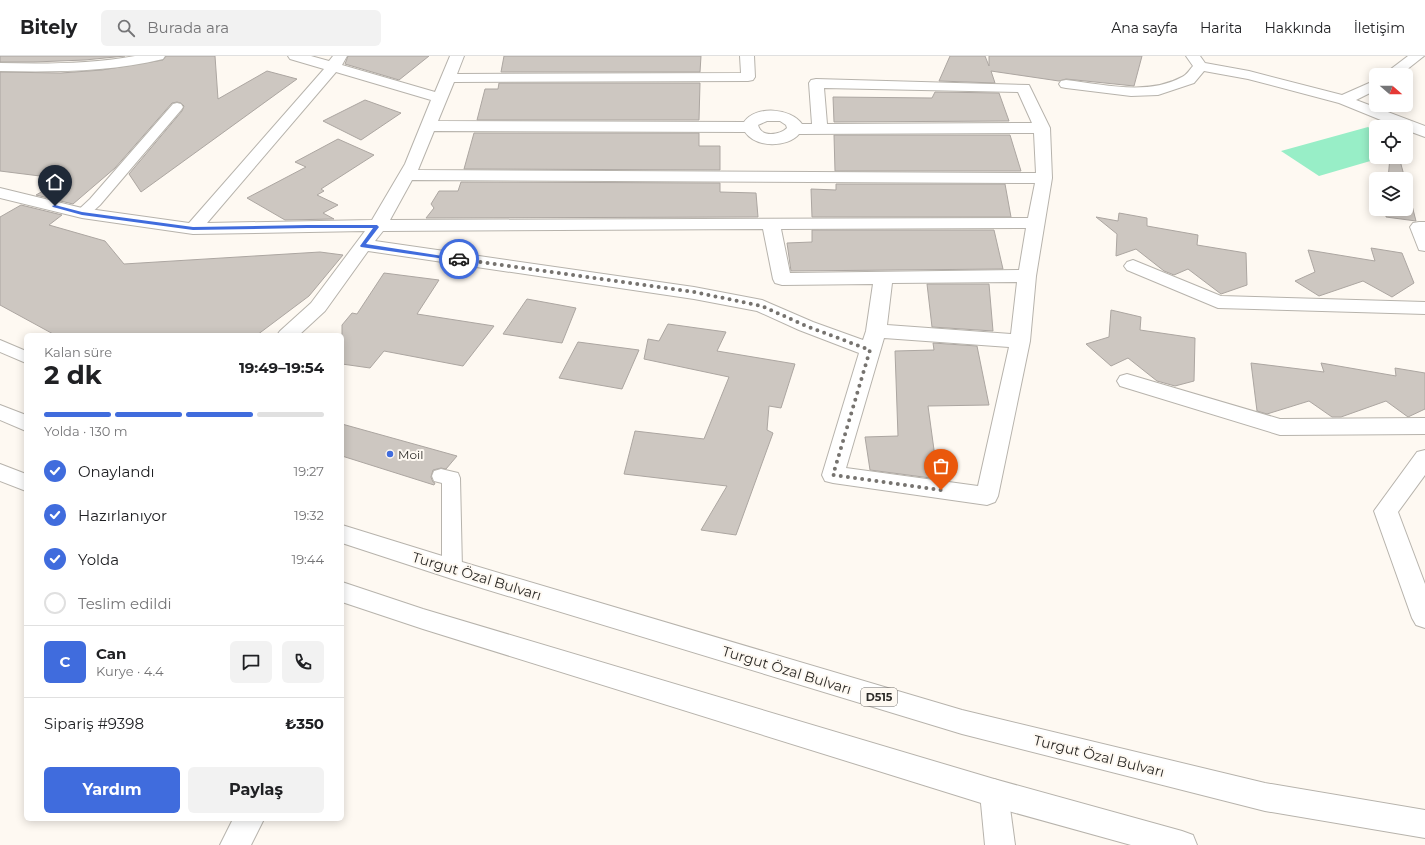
<!DOCTYPE html>
<html lang="tr">
<meta charset="utf-8">
<style>
:root{--surface:#fff;--page:#f2f2f2;--text:#202124;--muted:#757577;--line:#e0e0e0;--accent:#406cdd}
body{margin:0;font-family:Montserrat,sans-serif;background:var(--page);color:var(--text);height:100vh;display:flex;flex-direction:column;font-size:15px;white-space:nowrap}
*{box-sizing:border-box;margin:0}
p{font-size:13px;color:var(--muted)}
.icon{flex:none;width:22px;height:22px;fill:none;stroke:currentColor;stroke-width:2;stroke-linecap:round;stroke-linejoin:round}
.map{position:relative;flex:1;overflow:hidden}
.drawer{position:absolute;left:24px;top:277px;width:320px;height:488px;display:flex;flex-direction:column;background:var(--surface);border-radius:6px;box-shadow:0 2px 10px #0003}
.drawer>*{flex:none}
.needle{width:26px;rotate:110deg}
.tools{position:absolute;left:1369px;top:12px;display:grid;gap:8px}
.tools a{display:grid;place-items:center;width:44px;height:44px;border-radius:6px;background:var(--surface);box-shadow:0 2px 10px #0003;font-size:20px}
.pin{position:absolute;display:grid;place-items:center;width:34px;height:34px;color:#fff;margin:-41px -17px;border-radius:50% 50% 50% 0;rotate:-45deg;box-shadow:0 0 4px #0007}
.pin .icon{rotate:45deg}
.courier{position:absolute;display:grid;place-items:center;width:40px;height:40px;margin:-20px;border:3px solid #406cdd;border-radius:50%;background:#fff;color:#222;box-shadow:0 1px 5px #0007}
.overview em{font-style:normal;font-weight:700}
.overview div{display:flex;flex-direction:column-reverse}
.overview{display:flex;align-items:center;justify-content:space-between;height:68px;padding:0 20px}
h1{font-size:26px;font-weight:700;line-height:30px}
.bar{display:grid;grid-template-columns:repeat(4,1fr);gap:6px 4px;align-content:center;height:48px;padding:0 20px}
.bar i{height:5px;border-radius:3px;background:var(--line)}
.bar .on{background:var(--accent)}
.bar p{grid-column:span 4}
.line{display:flex;align-items:center;gap:10px;padding:0 20px;border-top:1px solid var(--line)}
.line div{flex:1}
.round{display:grid;place-items:center;flex:none;width:42px;height:42px;border-radius:6px;background:var(--page)}
ol{padding:0 20px;list-style:none}
li{display:flex;align-items:center;gap:12px;height:44px}
li p{margin-inline-start:auto}
li .icon{padding:4px;border-radius:50%;background:var(--accent);color:#fff;stroke-width:4}
li:last-child{color:var(--muted)}
li i{width:22px;height:22px;border:2px solid var(--line);border-radius:50%}
.action{display:flex;gap:8px;margin-top:auto;padding:8px 20px}
.action a{flex:1;height:46px;border-radius:6px;background:var(--accent);color:#fff;font-size:16px;font-weight:700;line-height:46px;text-align:center}
.action a+a{background:var(--page);color:var(--text)}
header{display:flex;align-items:center;gap:24px;box-sizing:border-box;height:56px;padding:0 20px;background:var(--surface);border-bottom:1px solid var(--line)}
header strong{font-size:19px}
nav{display:flex;gap:22px;margin-inline-start:auto;font-size:14px}
.search{width:280px;height:36px;background:var(--page);display:flex;align-items:center;gap:10px;box-sizing:border-box;padding:0 14px;border-radius:6px;color:var(--muted);font-size:15px}
.map>svg:first-child{display:block}
.green{fill:#98eec7}
.building{fill:#cdc7c1;stroke:#aca6a1}
.lines{fill:none;stroke-linecap:round;stroke-linejoin:round}
.lane-casing{stroke:#b7b3ac;stroke-width:2}
.street-casing{stroke:#b7b3ac;stroke-width:2}
.highway-casing{stroke:#b7b3ac;stroke-width:2}
.lane{fill:#fff;fill-rule:evenodd}
.street{fill:#fff;fill-rule:evenodd}
.highway{fill:#fff;fill-rule:evenodd}
.route{fill:#406cdd}
.done{stroke:#76736f;stroke-width:4;stroke-dasharray:0 7.2}
.poi-dot{fill:#406cdd;stroke:#fef9f2;stroke-width:1.5}
.labels{text-anchor:middle;dominant-baseline:central;stroke-width:4;stroke-linejoin:round;paint-order:stroke}
.shield{fill:#fef9f2;stroke:#6c6965;stroke-width:1}
.shield-label{font-size:11px;font-weight:bold;fill:#2d2b28}
.poi-label{font-size:12px;fill:#2d2b28;stroke:#fef9f2;text-anchor:start}
.near-street-label{font-size:14px;fill:#2d2b28;stroke:#fef9f2}
</style>
<header>
<strong>Bitely</strong>
<div class="search"><svg class="icon" aria-label="search" viewBox="0 0 24 24"><circle cx="10" cy="10" r="6"/><path d="M15 15l6 6"/></svg>Burada ara</div>
<nav><a>Ana sayfa</a><a>Harita</a><a>Hakkında</a><a>İletişim</a></nav>
</header>
<div class="map">
<svg width="1425" height="789" viewBox="0 0 1425 789">
<rect width="100%" height="100%" fill="#fef9f2"/>
<!-- green -->
<path class="green" d="M1368,71L1376,76V101H1384L1319,120L1281,95Z"/>
<!-- building -->
<g class="building">
<path d="M0,0H125L85,4L34,6H0Z"/>
<path d="M166,0H215L218,43L267,15L297,23L141,136L129,118L182,55L184,50L181,47L177,46L172,47L115,112L73,148L36,139L64,123L0,115V16L61,17L102,14L163,4Z"/>
<path d="M348,0H429L399,24L345,8Z"/>
<path d="M504,0H701L700,16H501Z"/>
<path d="M950,0H985L989,10V0H1142L1134,30L1066,23L1059,25L991,15L995,27L939,25Z"/>
<path d="M499,27H700L699,64H477L485,33H498Z"/>
<path d="M935,36L999,37L1009,65L834,66L833,41L932,42Z"/>
<path d="M365,44L401,57L361,84L323,65Z"/>
<path d="M474,77H699V90H720V114L464,113Z"/>
<path d="M834,79H1010L1021,115H835Z"/>
<path d="M338,83L374,99L321,133L324,135L317,139L338,149L323,157L334,163L285,164L247,142L306,111L295,106Z"/>
<path d="M1390,101H1399L1405,123H1388Z"/>
<path d="M461,126L720,127V136L756,137L758,161L426,162L434,152L431,148L439,135H458Z"/>
<path d="M1406,127L1408,134L1416,165L1386,161V153H1406Z"/>
<path d="M836,128H1005L1011,161H812L811,133L836,134Z"/>
<path d="M21,149L62,159L49,169L105,185L124,208L320,196L343,199L309,240L257,279H55L0,249V161Z"/>
<path d="M1119,157L1147,162V170L1198,179L1197,189L1246,197L1247,229L1221,238L1188,213L1174,219L1164,215L1136,193L1116,200L1117,178L1096,161L1118,165Z"/>
<path d="M812,174H994L1003,213L791,215L787,187L812,186Z"/>
<path d="M1371,192L1402,197L1414,227L1392,241L1363,225L1319,240L1295,225L1315,216L1308,194L1375,205Z"/>
<path d="M384,217L439,224L417,258L494,270L463,310L384,295L370,312L342,308V269L352,257L357,258Z"/>
<path d="M927,228H989L993,275L932,271Z"/>
<path d="M527,243L576,252L562,287L503,278Z"/>
<path d="M1111,254L1141,261L1140,274L1195,282L1194,325L1175,330L1157,325L1128,302L1111,310L1086,288L1109,281Z"/>
<path d="M668,268L726,276L717,295L795,308L781,352L769,350L767,374L773,377L736,479L701,474L727,430L624,418L635,375L704,383L729,321L644,303L648,283L659,285Z"/>
<path d="M578,286L639,294L622,333L559,322Z"/>
<path d="M933,287L977,290L989,349L928,350L938,423L870,414L865,381L898,380L895,295L934,294Z"/>
<path d="M1251,307L1324,316L1321,307L1396,320L1395,312L1425,317V353L1408,361L1386,345L1341,361H1332L1309,345L1267,358L1257,355Z"/>
<path d="M342,368L457,400L446,413L441,412L433,414L431,421L433,426L435,427L434,429L342,400Z"/>
</g>
<g class="lines">
<defs>
<g id="lane">
<path d="M177,47L181,48L183,51L181,54L100,149C93,155 87,163 77,160L75,157L90,143L173,48Z"/>
<path d="M0,284L26,295V307L0,296Z"/>
<path d="M441,413L458,417L460,422L462,513L459,519L452,521L445,519L442,513V427L434,425L432,420L434,415Z"/>
</g>
<g id="street">
<path d="M135,0H165L163,3C110,16 54,16 0,15V7C45,8 91,8 135,0Z"/>
<path d="M288,0H311L329,5L333,0H347L342,9L435,36L450,0H464L457,18L741,17L740,0H754L755,21L753,24L748,25L454,26L438,65L744,66C756,49 791,52 802,68H812L809,27L811,24L816,23L1029,29L1050,72L1052,122L1036,220L1030,285L998,440L995,446L987,449L833,427L825,425L822,419L859,297L799,274L757,255L694,243L368,195L325,255L299,279H277L280,275L311,247L365,175L193,178L82,162L0,142V132L82,152L189,167L324,13L290,3ZM336,16L431,44L405,108L372,164L207,167ZM824,32L1018,36L1032,67L827,68ZM767,65H780L786,69L787,72C780,79 761,82 758,69ZM434,75L745,76C756,92 787,92 799,78L1034,77L1036,117L418,114ZM412,124L1035,127L1028,162L390,164ZM1026,172L1019,214L790,217L781,173ZM763,173L773,223L775,227L782,229L873,228L866,275L863,284L813,266L762,244L694,231L375,185L383,175ZM1017,226L1011,278L887,269L892,227ZM884,282L1009,291L978,430L846,412Z"/>
<path d="M1186,0H1200L1205,7L1249,15L1342,39L1376,24V34L1356,44L1425,70V81L1406,74V71H1398L1339,47L1248,23L1204,15L1194,27L1158,39L1131,40L1066,32L1061,31L1059,28L1061,25L1066,24C1103,28 1147,40 1182,21C1187,19 1190,13 1193,10Z"/>
<path d="M1408,0H1424L1400,19H1383Z"/>
<path d="M1419,166H1425V195L1419,194L1410,171L1413,167Z"/>
<path d="M1133,204L1221,240L1425,246V258L1218,252L1127,214L1124,210L1127,206Z"/>
<path d="M1127,318L1280,363L1425,362V378L1280,379L1120,330L1117,325L1120,320Z"/>
<path d="M1425,394V419L1398,456L1425,528V572L1416,569L1412,562L1374,455L1417,396Z"/>
<path d="M994,723L1004,727L1008,737L1015,789H985L980,737L984,727Z"/>
<path d="M233,763H264L251,789H220Z"/>
</g>
<g id="highway">
<path d="M0,349L26,359V375L0,364Z"/>
<path d="M0,408L26,418V435L0,425Z"/>
<path d="M342,469L452,503L962,654L1265,727L1425,754V782L1265,755L962,678L452,523L342,487Z"/>
<path d="M342,526L423,553L994,723L1182,775L1193,779L1197,789H1131L994,751L423,573L342,546Z"/>
</g>
</defs>
<!-- lane casing -->
<use href="#lane" class="lane-casing"/>
<!-- street casing -->
<use href="#street" class="street-casing"/>
<!-- highway casing -->
<use href="#highway" class="highway-casing"/>
<!-- lane -->
<use href="#lane" class="lane"/>
<!-- street -->
<use href="#street" class="street"/>
<!-- highway -->
<use href="#highway" class="highway"/>
</g>
<!-- route -->
<path class="route" d="M55,149L82,156L193,171L307,169H377L379,171L366,188L462,203L459,205L361,191L360,190L373,172H307L193,174L82,159L53,151L52,150Z"/>
<g class="lines">
<!-- done -->
<path class="done" d="M459,203L694,236L762,250L806,270L870,294L833,419L941,434"/>
</g>
<!-- markers -->
<circle class="poi-dot" cx="390" cy="398" r="4"/>
<g class="labels">
<!-- shield labels -->
<rect class="shield" x="861" y="632" width="36" height="18" rx="3"/>
<g class="shield-label">
<text x="879" y="641">D515</text>
</g>
<!-- poi labels -->
<g class="poi-label">
<text x="398" y="398">Moil</text>
</g>
<!-- near-street labels -->
<g class="near-street-label">
<text transform="translate(477 520) rotate(17)">Turgut Özal Bulvarı</text>
<text transform="translate(787 614) rotate(17)">Turgut Özal Bulvarı</text>
<text transform="translate(1099 700) rotate(14)">Turgut Özal Bulvarı</text>
</g>
</g>
</svg>
<div class="tools">
<a><svg class="needle" viewBox="-14 -14 28 28"><path d="M0-13l5 13h-10z" fill="#e53935"/><path d="M0 13l5-13h-10z" fill="#757577"/></svg></a>
<a><svg class="icon" aria-label="locate" viewBox="0 0 24 24"><circle cx="12" cy="12" r="6"/><path d="M12 2v4M12 18v4M2 12h4M18 12h4"/></svg></a>
<a><svg class="icon" aria-label="layers" viewBox="0 0 24 24"><path d="M12 4l9 5-9 5-9-5zM3 14l9 5 9-5"/></svg></a>
</div>
<div class="pin" style="left:941px;top:434px;background:#ea580c"><svg class="icon" aria-label="bag" viewBox="0 0 24 24"><path d="M5 8h14l-1 12H6zM9 8a3 3 0 0 1 6 0"/></svg></div>
<div class="pin" style="left:55px;top:150px;background:#1f2937"><svg class="icon" aria-label="home" viewBox="0 0 24 24"><path d="M3 11l9-7 9 7M6 9v11h12V9"/></svg></div>
<div class="courier" style="left:459px;top:203px"><svg class="icon" aria-label="car" viewBox="0 0 24 24"><path d="M5 17H2v-5l4-1 3-4h7l3 4 3 1v5h-3M9 17h6M6 11h13"/><circle cx="7" cy="17" r="2"/><circle cx="17" cy="17" r="2"/></svg></div>
<section class="drawer">
<div class="overview"><div><h1>2 dk</h1><p>Kalan süre</p></div><em>19:49–19:54</em></div>
<div class="bar"><i class="on"></i><i class="on"></i><i class="on"></i><i></i><p>Yolda · 130 m</p></div>
<ol>
<li><svg class="icon" aria-label="check" viewBox="0 0 24 24"><path d="M5 12l5 5 9-10"/></svg>Onaylandı<p>19:27</p></li>
<li><svg class="icon" aria-label="check" viewBox="0 0 24 24"><path d="M5 12l5 5 9-10"/></svg>Hazırlanıyor<p>19:32</p></li>
<li><svg class="icon" aria-label="check" viewBox="0 0 24 24"><path d="M5 12l5 5 9-10"/></svg>Yolda<p>19:44</p></li>
<li><i></i>Teslim edildi</li>
</ol>
<div class="line" style="height:72px"><b class="round" style="background:var(--accent);color:#fff">C</b><div><b>Can</b><p>Kurye · 4.4</p></div><a class="round"><svg class="icon" aria-label="chat" viewBox="0 0 24 24"><path d="M4 5h16v11H9l-5 4z"/></svg></a><a class="round"><svg class="icon" aria-label="phone" viewBox="0 0 24 24"><path d="M5 4h4l2 5-3 2q2 4 5 5l2-3 5 2v4C11 20 4 13 5 4z"/></svg></a></div>
<div class="line" style="height:52px"><div>Sipariş #9398</div><b>₺350</b></div>
<div class="action"><a>Yardım</a><a>Paylaş</a></div>
</section>
</div>
